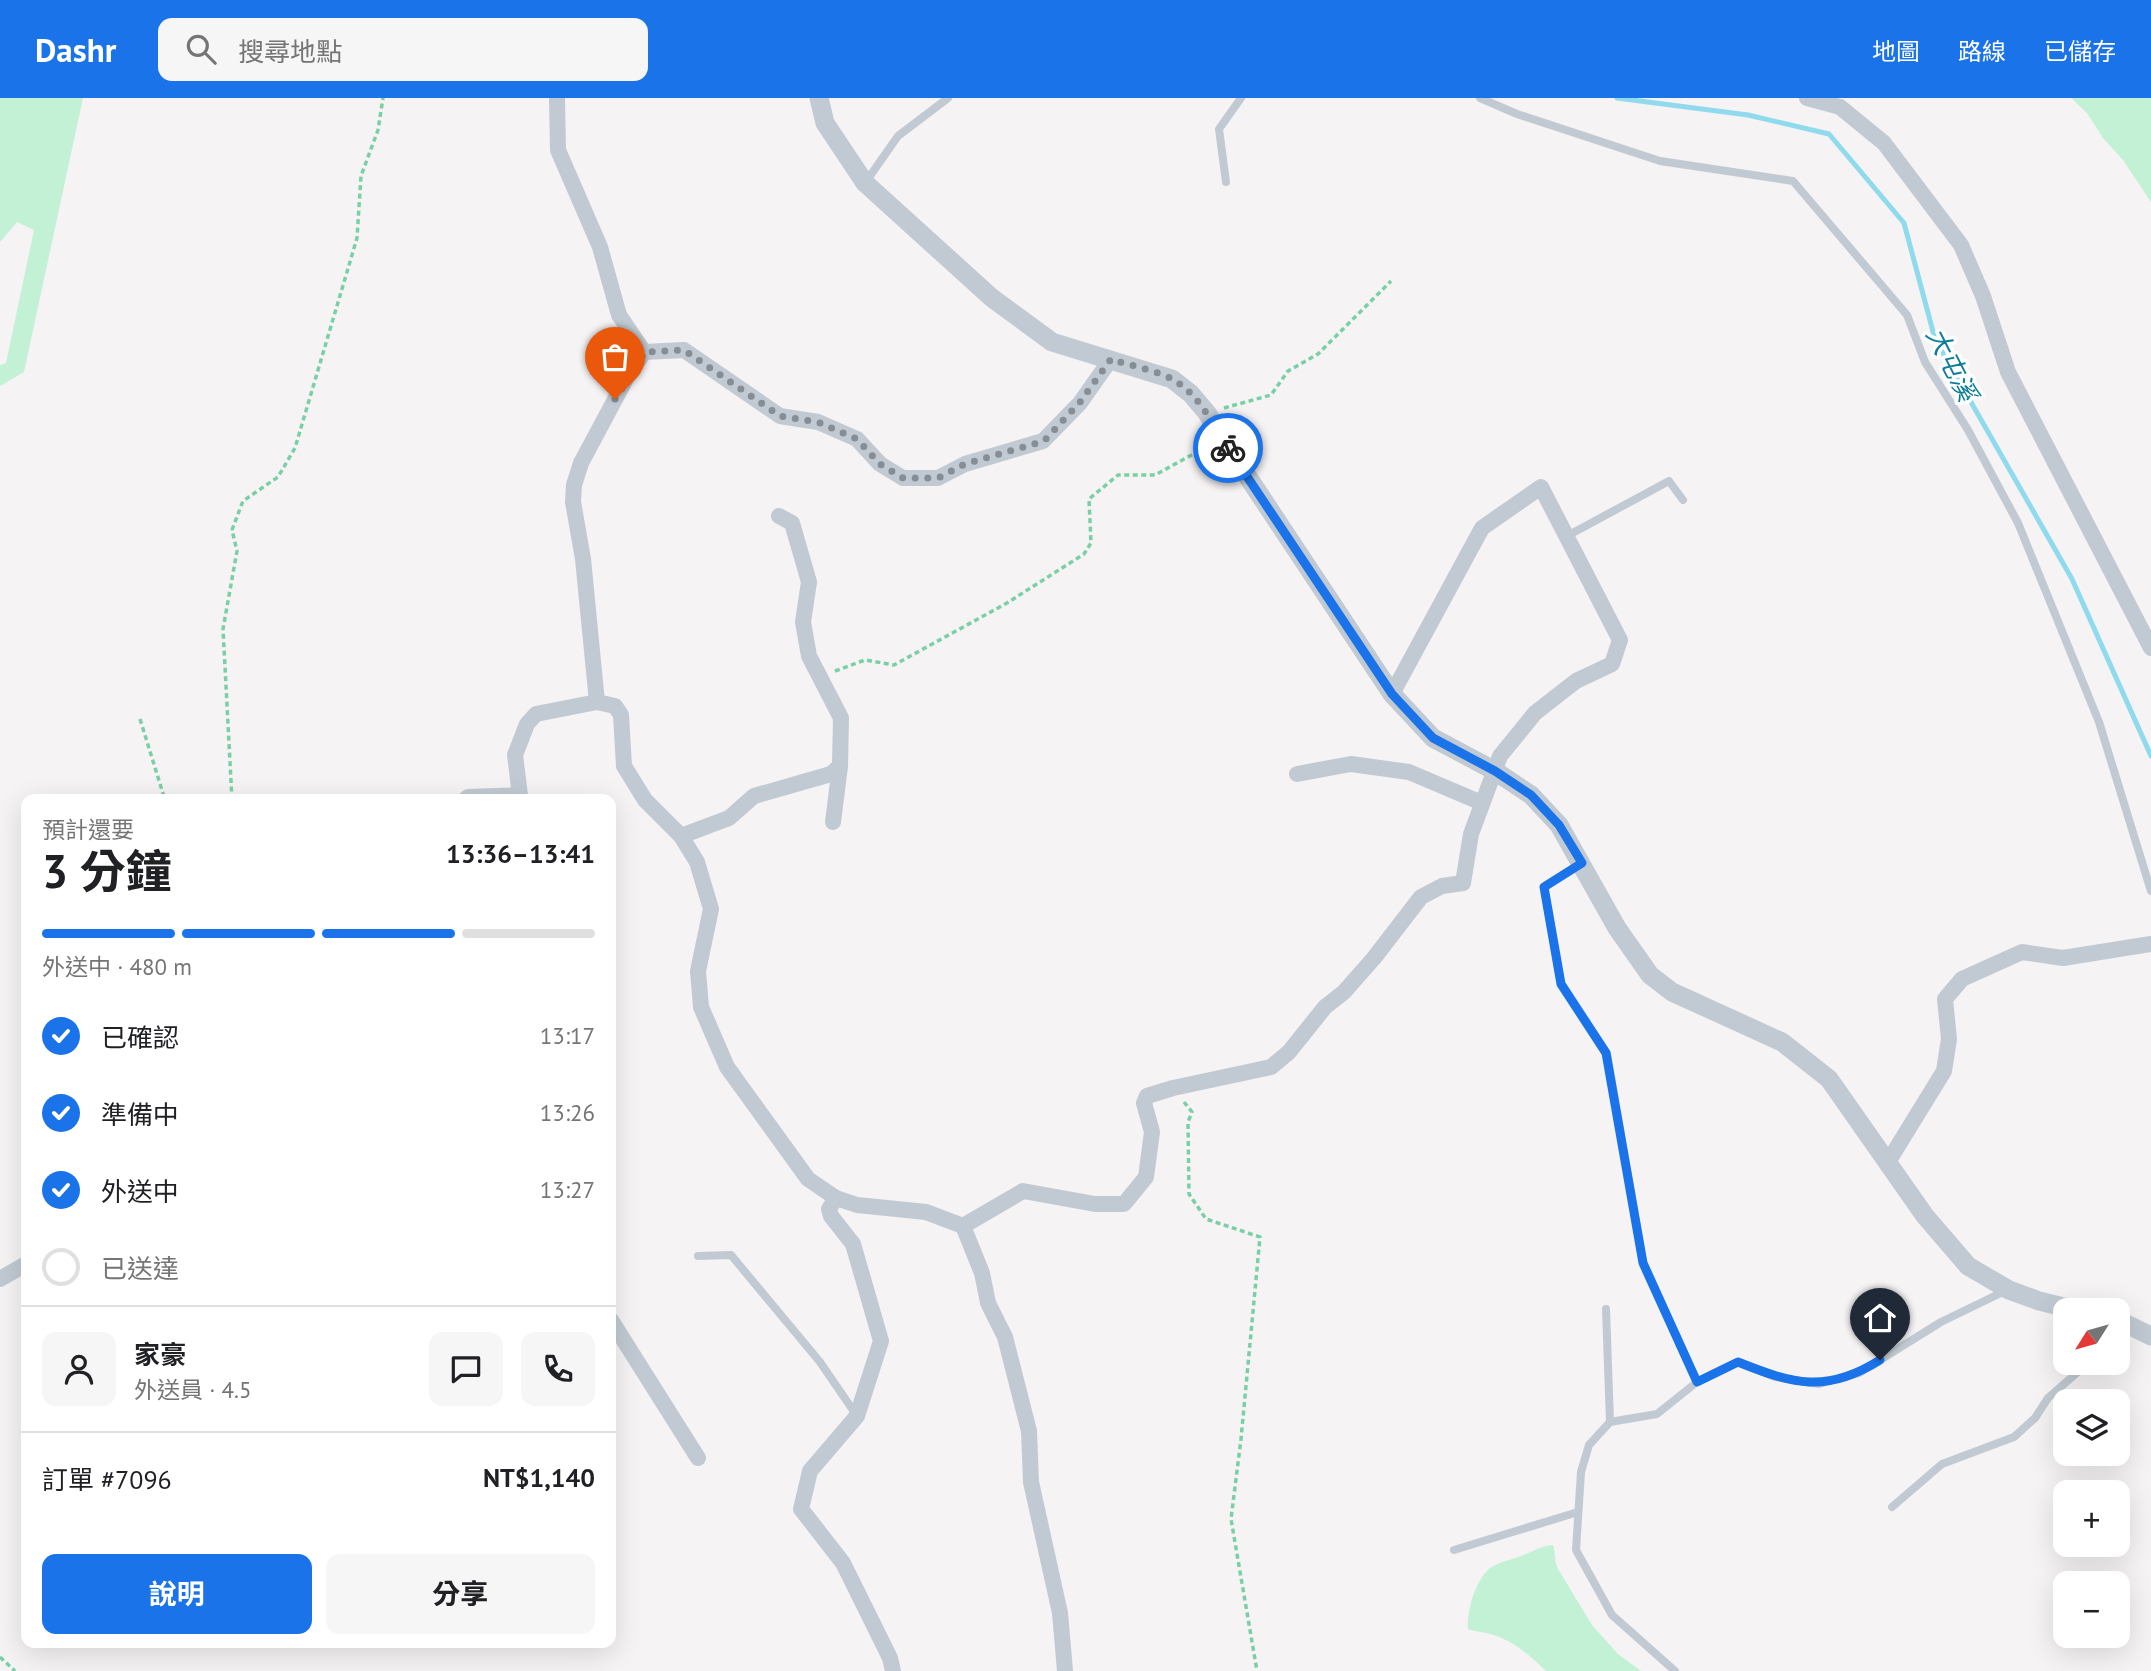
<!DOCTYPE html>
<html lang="zh-TW">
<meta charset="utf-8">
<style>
:root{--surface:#fff;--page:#f6f6f6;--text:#202124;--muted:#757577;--line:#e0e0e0;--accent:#1a73e8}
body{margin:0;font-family:"PT Sans","Noto Sans TC",sans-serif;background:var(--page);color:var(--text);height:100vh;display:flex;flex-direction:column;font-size:26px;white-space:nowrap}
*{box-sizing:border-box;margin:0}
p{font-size:23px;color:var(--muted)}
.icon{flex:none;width:38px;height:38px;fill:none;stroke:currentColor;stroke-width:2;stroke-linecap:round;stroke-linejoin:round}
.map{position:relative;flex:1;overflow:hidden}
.side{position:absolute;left:21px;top:696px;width:595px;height:854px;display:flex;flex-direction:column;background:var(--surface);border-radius:14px;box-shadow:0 7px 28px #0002}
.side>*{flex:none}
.needle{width:46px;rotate:233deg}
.buttons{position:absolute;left:2053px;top:1200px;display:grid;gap:14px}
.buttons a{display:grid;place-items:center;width:77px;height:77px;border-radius:14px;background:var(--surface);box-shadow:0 7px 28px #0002;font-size:35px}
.pin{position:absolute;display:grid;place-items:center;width:60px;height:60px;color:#fff;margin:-72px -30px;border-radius:50% 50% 50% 0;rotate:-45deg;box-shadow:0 0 7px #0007}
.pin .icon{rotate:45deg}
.courier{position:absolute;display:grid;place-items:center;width:70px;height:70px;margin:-35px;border:5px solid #1a73e8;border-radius:50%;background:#fff;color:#222;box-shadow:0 2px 9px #0007}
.headline em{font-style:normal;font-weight:700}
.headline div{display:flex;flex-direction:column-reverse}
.headline{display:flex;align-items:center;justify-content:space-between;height:119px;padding:0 21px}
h1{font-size:46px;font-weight:700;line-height:52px}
.bar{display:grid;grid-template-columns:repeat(4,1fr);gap:10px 7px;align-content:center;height:84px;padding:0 21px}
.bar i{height:9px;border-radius:5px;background:var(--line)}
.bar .selected{background:var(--accent)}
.bar p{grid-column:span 4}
.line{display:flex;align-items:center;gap:18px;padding:0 21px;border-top:2px solid var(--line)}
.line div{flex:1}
.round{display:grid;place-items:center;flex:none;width:74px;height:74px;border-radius:14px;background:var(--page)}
ol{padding:0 21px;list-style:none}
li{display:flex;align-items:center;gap:21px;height:77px}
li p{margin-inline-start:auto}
li .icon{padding:7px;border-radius:50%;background:var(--accent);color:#fff;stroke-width:4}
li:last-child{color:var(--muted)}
li i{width:38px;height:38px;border:4px solid var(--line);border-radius:50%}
.cta{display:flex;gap:14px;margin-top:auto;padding:14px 21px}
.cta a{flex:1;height:80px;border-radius:14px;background:var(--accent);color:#fff;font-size:28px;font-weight:700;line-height:80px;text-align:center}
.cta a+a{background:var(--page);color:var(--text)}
header{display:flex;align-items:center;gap:42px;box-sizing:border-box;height:98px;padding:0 35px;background:var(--accent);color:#fff}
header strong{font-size:33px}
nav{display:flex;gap:38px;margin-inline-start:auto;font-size:24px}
.search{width:490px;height:63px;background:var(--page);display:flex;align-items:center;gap:18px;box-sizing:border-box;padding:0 24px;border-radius:14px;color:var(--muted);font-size:26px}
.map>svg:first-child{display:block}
.green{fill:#c3f1d5}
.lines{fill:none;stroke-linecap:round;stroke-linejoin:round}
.stream{stroke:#90daee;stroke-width:5}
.path{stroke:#7ad0a6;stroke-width:3.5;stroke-dasharray:5 3.5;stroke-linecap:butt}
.service{stroke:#c1cad2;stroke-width:8}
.minor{stroke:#c1cad2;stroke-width:16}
.tertiary{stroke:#c1cad2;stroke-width:19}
.done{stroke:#868d94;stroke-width:7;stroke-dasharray:0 12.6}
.route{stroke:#1a73e8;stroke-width:9}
.labels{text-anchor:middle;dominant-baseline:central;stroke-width:7;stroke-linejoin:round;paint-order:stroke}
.water-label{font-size:26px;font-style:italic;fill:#0c7c9b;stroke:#fff}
</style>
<header>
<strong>Dashr</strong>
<div class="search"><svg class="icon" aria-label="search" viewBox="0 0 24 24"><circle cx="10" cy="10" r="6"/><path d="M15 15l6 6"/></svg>搜尋地點</div>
<nav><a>地圖</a><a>路線</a><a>已儲存</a></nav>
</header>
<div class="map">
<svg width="2151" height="1573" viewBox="0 0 2151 1573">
<rect width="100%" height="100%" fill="#f5f3f3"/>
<!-- green -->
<g class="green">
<path d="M0,0H83L24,274L0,288V267L6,265L34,132L17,124L0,144Z"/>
<path d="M2071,0H2151V104L2123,62L2103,40L2087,15Z"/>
<path d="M1553,1447C1556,1456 1554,1463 1558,1471L1592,1527L1618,1556L1641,1573H1546C1529,1557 1513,1542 1490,1536C1483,1534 1476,1534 1468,1531C1467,1512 1475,1483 1490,1470C1499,1464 1511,1462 1521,1458C1532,1454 1541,1448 1553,1447Z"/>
</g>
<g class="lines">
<!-- stream -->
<path class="stream" d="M1617,0L1748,17L1829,36L1904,125L1935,241L2072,481L2151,658"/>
<!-- path -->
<g class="path">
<path d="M1224,310L1271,297L1288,273L1318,256L1391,183"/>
<path d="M835,573L865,562L894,567L1007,505L1084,456L1091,445L1089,401L1118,377H1155L1208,348"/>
<path d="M140,621L165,702"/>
<path d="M232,702L223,531L237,453L232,432L243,403L278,379L295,350L357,140L361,78L378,32L383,0"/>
<path d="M1184,1004L1192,1014L1188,1024L1189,1096L1206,1121L1260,1139L1241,1341L1231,1421L1257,1573"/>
<path d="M0,1559L15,1573"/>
</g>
<!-- service -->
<g class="service">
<path d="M1480,0L1517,16L1660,63L1793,83L1907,217L1925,264L1968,332L2018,425L2099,624L2151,793"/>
<path d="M1226,84L1219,31L1241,0"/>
<path d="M865,85L898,38L948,0"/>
<path d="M1567,438L1669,383L1683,402"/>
<path d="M1581,766L1544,789L1561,886L1607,955L1643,1165L1697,1284"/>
<path d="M698,1158L731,1157L820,1264L857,1318"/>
<path d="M1606,1211L1610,1324"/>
<path d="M1892,1409L1942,1366L2014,1339L2035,1320L2048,1300L2088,1265"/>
<path d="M1454,1452L1578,1414"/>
<path d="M1675,1573L1612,1517L1576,1452L1581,1374L1589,1347L1610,1324L1657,1316L1697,1284L1738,1264L1775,1279L1819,1286L1859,1275L1941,1224L2007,1192"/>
</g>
<!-- minor -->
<g class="minor">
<path d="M557,0L558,52L600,149L619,217L644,254L684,252L780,318L818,324L857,341L880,366L903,380H938L965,366L1043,343L1080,305L1111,261"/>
<path d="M1807,0L1840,9L1884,45L1961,147L1983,198L2008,274L2151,550"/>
<path d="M644,254L627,279L581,365L574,387L573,404L583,461L597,604L615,608L621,617L624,668L645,702L681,738L697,764L711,811L698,873L701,909L727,969L808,1081L836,1100L857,1107L926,1114L963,1128L982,1175L988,1205L1005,1239L1029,1333L1031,1384L1060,1515L1065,1573"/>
<path d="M1297,676L1351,666L1409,674L1482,705"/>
<path d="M465,702L468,699L520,697L515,657L527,626L536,616L597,604"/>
<path d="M833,724L840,668"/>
<path d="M681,738L729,720L754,698L831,676L840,668L841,620L809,558L803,524L809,484L792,425L779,418"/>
<path d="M1888,1064L1944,973L1949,941L1945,901L1962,881L2022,854L2063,860L2151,846"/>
<path d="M836,1100L829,1111L831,1118L853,1146L881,1243L857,1318L810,1373L801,1411L843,1465L890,1560L893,1573"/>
<path d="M963,1128L1023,1093L1095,1106H1124L1146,1079L1152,1034L1144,1005L1147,998L1173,990L1271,969L1289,954L1325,909L1344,894L1374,860L1421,799L1442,788L1463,785L1471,736L1500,658L1535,615L1576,583L1612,566L1620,542L1541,389L1482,430L1392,596"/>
<path d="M0,1181L26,1166"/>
<path d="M611,1222L698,1360"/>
</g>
<!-- tertiary -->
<g class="tertiary">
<path d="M819,0L825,25L865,85L992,200L1052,244L1172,281L1191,296L1207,315L1222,340L1392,596L1433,640L1495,673L1531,697L1559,727L1617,830L1650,877L1672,894L1782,944L1829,981L1925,1118L1968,1168L2009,1192L2039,1203L2080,1213"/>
<path d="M2118,1222L2151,1238"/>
</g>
</g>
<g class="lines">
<!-- done -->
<path class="done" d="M615,301L645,254L684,252L780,318L818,324L857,341L880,366L903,380H938L965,366L1044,343L1080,304L1111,261C1131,268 1156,272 1174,282C1200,298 1212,325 1228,350"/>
<!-- route -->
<path class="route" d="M1228,350L1392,596L1433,640L1495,673L1531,697L1559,727L1582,765L1544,789L1561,886L1606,955L1643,1165L1697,1284L1738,1264C1793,1286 1826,1296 1880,1262"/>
</g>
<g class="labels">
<!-- water labels -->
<g class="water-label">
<text transform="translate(1952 266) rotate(63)">大屯溪</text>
</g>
</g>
</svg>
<div class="buttons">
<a><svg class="needle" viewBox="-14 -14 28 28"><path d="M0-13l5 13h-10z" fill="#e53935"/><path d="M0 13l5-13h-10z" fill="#757577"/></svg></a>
<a><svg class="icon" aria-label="layers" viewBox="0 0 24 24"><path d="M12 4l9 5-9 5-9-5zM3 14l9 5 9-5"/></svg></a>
<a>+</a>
<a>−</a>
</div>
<div class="pin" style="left:615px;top:301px;background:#ea580c"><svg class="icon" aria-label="bag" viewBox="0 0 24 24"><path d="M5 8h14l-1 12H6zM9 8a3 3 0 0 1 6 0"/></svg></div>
<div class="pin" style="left:1880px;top:1262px;background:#1f2937"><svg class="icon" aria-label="home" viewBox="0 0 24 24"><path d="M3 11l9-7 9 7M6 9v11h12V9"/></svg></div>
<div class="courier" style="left:1228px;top:350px"><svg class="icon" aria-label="bike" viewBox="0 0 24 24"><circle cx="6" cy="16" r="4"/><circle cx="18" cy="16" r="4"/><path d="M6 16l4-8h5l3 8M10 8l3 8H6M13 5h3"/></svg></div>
<section class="side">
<div class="headline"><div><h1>3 分鐘</h1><p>預計還要</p></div><em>13:36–13:41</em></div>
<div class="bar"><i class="selected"></i><i class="selected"></i><i class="selected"></i><i></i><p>外送中 · 480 m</p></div>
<ol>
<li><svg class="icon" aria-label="check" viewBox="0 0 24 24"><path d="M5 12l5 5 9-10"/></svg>已確認<p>13:17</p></li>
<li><svg class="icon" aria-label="check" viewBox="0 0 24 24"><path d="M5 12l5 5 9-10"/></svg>準備中<p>13:26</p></li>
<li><svg class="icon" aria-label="check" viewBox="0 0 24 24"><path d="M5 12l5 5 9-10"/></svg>外送中<p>13:27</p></li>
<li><i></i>已送達</li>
</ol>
<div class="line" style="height:126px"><a class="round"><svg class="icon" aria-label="person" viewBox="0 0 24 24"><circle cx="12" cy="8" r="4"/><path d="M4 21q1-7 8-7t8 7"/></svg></a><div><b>家豪</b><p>外送員 · 4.5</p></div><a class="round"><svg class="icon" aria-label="chat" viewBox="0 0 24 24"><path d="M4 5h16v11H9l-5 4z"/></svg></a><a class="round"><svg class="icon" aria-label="phone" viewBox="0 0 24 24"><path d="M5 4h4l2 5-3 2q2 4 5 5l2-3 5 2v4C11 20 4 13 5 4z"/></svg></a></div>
<div class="line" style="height:91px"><div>訂單 #7096</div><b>NT$1,140</b></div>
<div class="cta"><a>說明</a><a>分享</a></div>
</section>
</div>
